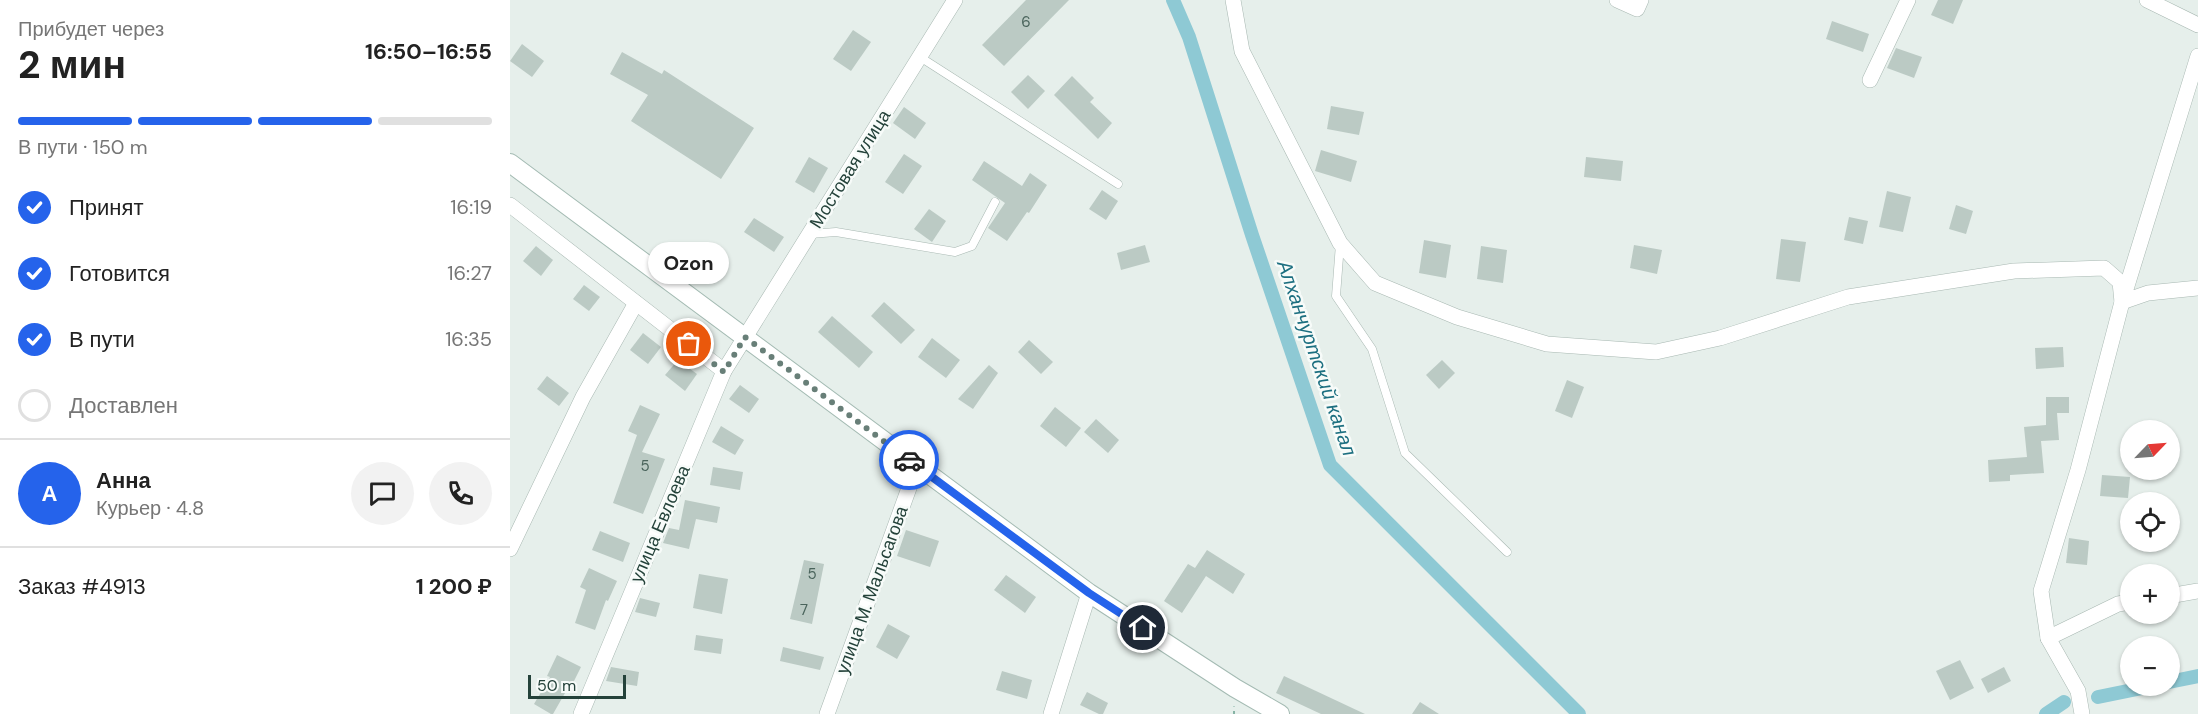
<!DOCTYPE html>
<html lang="ru">
<meta charset="utf-8">
<style>
:root{--surface:#fff;--page:#f2f2f2;--text:#222;--muted:#767676;--line:#e0e0e0;--accent:#2563eb}
body{margin:0;font-family:"DM Sans",sans-serif;background:var(--page);color:var(--text);height:100vh;display:flex;flex-direction:column;font-size:22px;white-space:nowrap}
*{box-sizing:border-box;margin:0}
p{font-size:20px;color:var(--muted)}
.icon{flex:none;width:33px;height:33px;fill:none;stroke:currentColor;stroke-width:2;stroke-linecap:round;stroke-linejoin:round}
.map{position:relative;flex:1;overflow:hidden}
.panel{display:flex;flex-direction:column;background:var(--surface);width:510px}
.panel>*{flex:none}
.needle{width:39px;rotate:65deg}
.fabs{position:absolute;left:1610px;top:420px;display:grid;gap:12px}
.fabs a{display:grid;place-items:center;width:60px;height:60px;border-radius:50%;background:var(--surface);box-shadow:0 2px 4px #0004;font-size:30px}
.scale{position:absolute;left:18px;bottom:15px;width:98px;box-sizing:border-box;padding-left:6px;border:3px solid #24423a;border-top:0;font-size:16px;line-height:21px;white-space:nowrap;color:#24423a;-webkit-text-stroke:4px #f7fbf9;paint-order:stroke}
.pin{position:absolute;display:grid;place-items:center;width:51px;height:51px;color:#fff;margin:-26px;border:3px solid #fff;border-radius:50%;box-shadow:0 2px 6px #0007}
.courier{position:absolute;display:grid;place-items:center;width:60px;height:60px;margin:-30px;border:4px solid #2563eb;border-radius:50%;background:#fff;color:#222;box-shadow:0 2px 8px #0007}
.bubble{position:absolute;height:42px;border-radius:21px;background:var(--surface);box-shadow:0 2px 4px #0004;font-size:20px;font-weight:700;line-height:42px;text-align:center}
.summary em{font-style:normal;font-weight:700}
.summary div{display:flex;flex-direction:column-reverse}
.summary{display:flex;align-items:center;justify-content:space-between;height:102px;padding:0 18px}
h1{font-size:39px;font-weight:700;line-height:45px}
.bar{display:grid;grid-template-columns:repeat(4,1fr);gap:9px 6px;align-content:center;height:72px;padding:0 18px}
.bar i{height:8px;border-radius:4px;background:var(--line)}
.bar .current{background:var(--accent)}
.bar p{grid-column:span 4}
.line{display:flex;align-items:center;gap:15px;padding:0 18px;border-top:2px solid var(--line)}
.line div{flex:1}
.round{display:grid;place-items:center;flex:none;width:63px;height:63px;border-radius:32px;background:var(--page)}
ol{padding:0 18px;list-style:none}
li{display:flex;align-items:center;gap:18px;height:66px}
li p{margin-inline-start:auto}
li .icon{padding:6px;border-radius:50%;background:var(--accent);color:#fff;stroke-width:4}
li:last-child{color:var(--muted)}
li i{width:33px;height:33px;border:3px solid var(--line);border-radius:50%}
main{display:flex;flex:1;min-height:0}
.map>svg:first-child{display:block}
.lines{fill:none;stroke-linecap:round;stroke-linejoin:round}
.canal{stroke:#8ec9d4;stroke-width:14}
.building{fill:#bbcac4}
.lane-casing{stroke:#a8b8b2;stroke-width:9}
.street-casing{stroke:#a8b8b2;stroke-width:16}
.secondary-casing{stroke:#a4bbb3;stroke-width:20}
.path{stroke:#86b3a5;stroke-width:2;stroke-dasharray:3 4.5;stroke-linecap:butt}
.lane{stroke:#fff;stroke-width:8}
.street{stroke:#fff;stroke-width:15}
.secondary{stroke:#fff;stroke-width:18}
.done{stroke:#687f78;stroke-width:6;stroke-dasharray:0 10.8}
.route{stroke:#2563eb;stroke-width:8}
.labels{text-anchor:middle;dominant-baseline:central;stroke-width:5;stroke-linejoin:round;paint-order:stroke}
.number-label{font-size:15px;fill:#4a645c}
.street-label{font-size:18px;fill:#24423a;stroke:#f7fbf9}
.water-label{font-size:20px;font-style:italic;fill:#1c6f80;stroke:#f7fbf9}
</style>
<main>
<section class="panel">
<div class="summary"><div><h1>2 мин</h1><p>Прибудет через</p></div><em>16:50–16:55</em></div>
<div class="bar"><i class="current"></i><i class="current"></i><i class="current"></i><i></i><p>В пути · 150 m</p></div>
<ol>
<li><svg class="icon" aria-label="check" viewBox="0 0 24 24"><path d="M5 12l5 5 9-10"/></svg>Принят<p>16:19</p></li>
<li><svg class="icon" aria-label="check" viewBox="0 0 24 24"><path d="M5 12l5 5 9-10"/></svg>Готовится<p>16:27</p></li>
<li><svg class="icon" aria-label="check" viewBox="0 0 24 24"><path d="M5 12l5 5 9-10"/></svg>В пути<p>16:35</p></li>
<li><i></i>Доставлен</li>
</ol>
<div class="line" style="height:108px"><b class="round" style="background:var(--accent);color:#fff">А</b><div><b>Анна</b><p>Курьер · 4.8</p></div><a class="round"><svg class="icon" aria-label="chat" viewBox="0 0 24 24"><path d="M4 5h16v11H9l-5 4z"/></svg></a><a class="round"><svg class="icon" aria-label="phone" viewBox="0 0 24 24"><path d="M5 4h4l2 5-3 2q2 4 5 5l2-3 5 2v4C11 20 4 13 5 4z"/></svg></a></div>
<div class="line" style="height:78px"><div>Заказ #4913</div><b>1 200 ₽</b></div>
</section>
<div class="map">
<svg width="1688" height="714" viewBox="0 0 1688 714">
<rect width="100%" height="100%" fill="#e6efeb"/>
<g class="lines">
<!-- canal -->
<g class="canal">
<path d="M663,0L679,37L742,235L820,465L1069,714"/>
<path d="M1659,682L1688,676"/>
<path d="M1588,697L1642,686"/>
<path d="M1536,714L1554,702"/>
</g>
</g>
<!-- building -->
<g class="building">
<path d="M516,0H559L494,66L472,45Z"/>
<path d="M1428,0H1453L1443,24L1421,15Z"/>
<path d="M1322,21L1359,34L1353,52L1316,39Z"/>
<path d="M343,30L361,42L341,71L323,59Z"/>
<path d="M12,44L34,61L22,77L0,61Z"/>
<path d="M1386,48L1412,57L1404,78L1377,68Z"/>
<path d="M112,52L152,74L154,70L244,128L211,179L121,121L138,95L100,74Z"/>
<path d="M518,75L535,91L518,109L501,92Z"/>
<path d="M562,76L584,98L580,102L602,123L588,139L544,95Z"/>
<path d="M821,106L854,112L849,135L817,129Z"/>
<path d="M394,107L416,123L405,139L383,123Z"/>
<path d="M811,150L847,161L841,182L805,171Z"/>
<path d="M394,154L412,166L393,194L375,182Z"/>
<path d="M299,157L318,168L304,193L285,182Z"/>
<path d="M1076,157L1113,161L1111,181L1074,177Z"/>
<path d="M474,161L512,186L520,173L537,185L519,213L517,212L497,241L478,228L495,203L462,180Z"/>
<path d="M592,190L608,201L596,220L579,209Z"/>
<path d="M1377,191L1401,197L1393,232L1369,227Z"/>
<path d="M1446,205L1463,211L1456,234L1439,229Z"/>
<path d="M419,209L436,221L422,242L404,229Z"/>
<path d="M1339,217L1358,221L1353,244L1334,240Z"/>
<path d="M244,218L274,237L264,252L234,232Z"/>
<path d="M1271,239L1296,242L1290,282L1266,279Z"/>
<path d="M914,240L941,245L936,278L909,273Z"/>
<path d="M635,245L640,262L611,270L607,253Z"/>
<path d="M1124,245L1152,250L1147,274L1120,268Z"/>
<path d="M26,246L43,260L31,276L13,261Z"/>
<path d="M971,246L997,250L993,283L967,279Z"/>
<path d="M74,285L90,297L79,311L63,299Z"/>
<path d="M374,302L405,330L391,344L361,316Z"/>
<path d="M322,316L363,352L349,368L308,332Z"/>
<path d="M133,333L151,347L138,364L120,350Z"/>
<path d="M422,338L450,360L436,378L408,357Z"/>
<path d="M519,340L543,362L531,374L508,352Z"/>
<path d="M1553,347L1554,367L1526,369L1525,348Z"/>
<path d="M168,360L187,374L175,391L155,375Z"/>
<path d="M932,360L945,373L929,389L916,375Z"/>
<path d="M479,365L488,373L463,409L448,399Z"/>
<path d="M37,376L59,393L49,406L27,389Z"/>
<path d="M1057,380L1074,387L1062,418L1045,411Z"/>
<path d="M230,385L249,399L239,413L219,399Z"/>
<path d="M1536,397H1559V413H1547L1549,440L1531,441L1534,473L1500,475V481L1479,482L1478,460L1517,457L1514,427L1536,425Z"/>
<path d="M130,405L150,414L132,452L155,459L133,514L103,503L127,435L118,431Z"/>
<path d="M545,407L571,428L556,447L530,426Z"/>
<path d="M586,419L609,440L598,453L574,432Z"/>
<path d="M211,426L234,440L225,455L202,442Z"/>
<path d="M203,467L233,472L230,490L200,485Z"/>
<path d="M1592,475L1620,477L1618,498L1590,496Z"/>
<path d="M175,500L210,507L207,523L186,519L179,549L153,543L159,528L169,530Z"/>
<path d="M396,530L429,541L420,567L387,556Z"/>
<path d="M90,531L120,543L113,562L82,550Z"/>
<path d="M1559,538L1579,541L1577,565L1556,563Z"/>
<path d="M697,550L735,574L723,594L696,576L672,613L654,601L678,564L685,568Z"/>
<path d="M294,560L314,564L302,624L280,619Z"/>
<path d="M79,568L107,581L98,601L96,600L85,630L65,623L76,590L70,587Z"/>
<path d="M189,574L218,579L212,614L183,608Z"/>
<path d="M496,575L526,597L515,613L484,590Z"/>
<path d="M130,598L150,603L146,617L125,612Z"/>
<path d="M378,624L400,636L387,659L366,647Z"/>
<path d="M186,635L213,639L211,654L184,650Z"/>
<path d="M273,647L314,657L310,670L270,661Z"/>
<path d="M47,655L71,667L61,687L59,686L43,714H41L24,704L40,677L37,676Z"/>
<path d="M1450,660L1464,688L1440,700L1426,671Z"/>
<path d="M101,667L129,672L127,686L96,681Z"/>
<path d="M1494,667L1501,681L1478,693L1471,679Z"/>
<path d="M492,671L522,680L517,699L486,690Z"/>
<path d="M774,676L855,714H811L766,693Z"/>
<path d="M577,692L598,703L593,714H589L570,705Z"/>
<path d="M910,702L929,714H902Z"/>
</g>
<g class="lines">
<defs>
<g id="lane">
<path d="M410,57L608,184"/>
<path d="M300,234L326,232L445,252L462,246L485,202"/>
<path d="M830,244L826,296L862,349L895,453L997,552"/>
</g>
<g id="street">
<path d="M723,0L732,51L830,243L865,283L947,317L1037,344L1146,352L1210,338L1338,297L1504,271L1594,268L1610,282L1612,302L1568,470L1531,591L1538,638L1568,691L1572,714"/>
<path d="M1107,0L1127,9L1131,0"/>
<path d="M1637,0L1688,25"/>
<path d="M1688,56L1612,302L1638,293L1688,288"/>
<path d="M1360,80L1398,0"/>
<path d="M0,205L214,371"/>
<path d="M0,549L73,397L126,303"/>
<path d="M1659,596L1688,591"/>
<path d="M1538,638L1608,604L1620,602"/>
<path d="M71,714L214,371L445,0"/>
<path d="M317,714L407,466"/>
<path d="M541,714L579,593"/>
</g>
<path id="secondary" d="M0,163L579,593L725,688L770,714"/>
</defs>
<!-- lane casing -->
<use href="#lane" class="lane-casing"/>
<!-- street casing -->
<use href="#street" class="street-casing"/>
<!-- secondary casing -->
<use href="#secondary" class="secondary-casing"/>
<!-- path -->
<path class="path" d="M724,714V706"/>
<!-- lane -->
<use href="#lane" class="lane"/>
<!-- street -->
<use href="#street" class="street"/>
<!-- secondary -->
<use href="#secondary" class="secondary"/>
</g>
<g class="lines">
<!-- done -->
<path class="done" d="M179,344L214,372L235,337L399,460"/>
<!-- route -->
<path class="route" d="M399,460L579,593L633,628"/>
</g>
<g class="labels">
<!-- number labels -->
<g class="number-label">
<text x="516" y="22">6</text>
<text x="135" y="466">5</text>
<text x="302" y="574">5</text>
<text x="294" y="610">7</text>
</g>
<!-- street labels -->
<g class="street-label">
<text transform="translate(340 169) rotate(-58)">Мостовая улица</text>
<text transform="translate(150 524) rotate(-67)">улица Евлоева</text>
<text transform="translate(362 590) rotate(-70)">улица М. Мальсагова</text>
</g>
<!-- water labels -->
<g class="water-label">
<text transform="translate(807 358) rotate(71)">Алханчуртский канал</text>
</g>
</g>
</svg>
<div class="fabs">
<a><svg class="needle" viewBox="-14 -14 28 28"><path d="M0-13l5 13h-10z" fill="#e53935"/><path d="M0 13l5-13h-10z" fill="#767676"/></svg></a>
<a><svg class="icon" aria-label="locate" viewBox="0 0 24 24"><circle cx="12" cy="12" r="6"/><path d="M12 2v4M12 18v4M2 12h4M18 12h4"/></svg></a>
<a>+</a>
<a>−</a>
</div>
<div class="scale">50 m</div>
<div class="pin" style="left:179px;top:344px;background:#ea580c"><svg class="icon" aria-label="bag" viewBox="0 0 24 24"><path d="M5 8h14l-1 12H6zM9 8a3 3 0 0 1 6 0"/></svg></div>
<div class="pin" style="left:633px;top:628px;background:#1f2937"><svg class="icon" aria-label="home" viewBox="0 0 24 24"><path d="M3 11l9-7 9 7M6 9v11h12V9"/></svg></div>
<div class="courier" style="left:399px;top:460px"><svg class="icon" aria-label="car" viewBox="0 0 24 24"><path d="M5 17H2v-5l4-1 3-4h7l3 4 3 1v5h-3M9 17h6M6 11h13"/><circle cx="7" cy="17" r="2"/><circle cx="17" cy="17" r="2"/></svg></div>
<div class="bubble" style="left:138px;top:242px;width:81px">Ozon</div>
</div>
</main>
